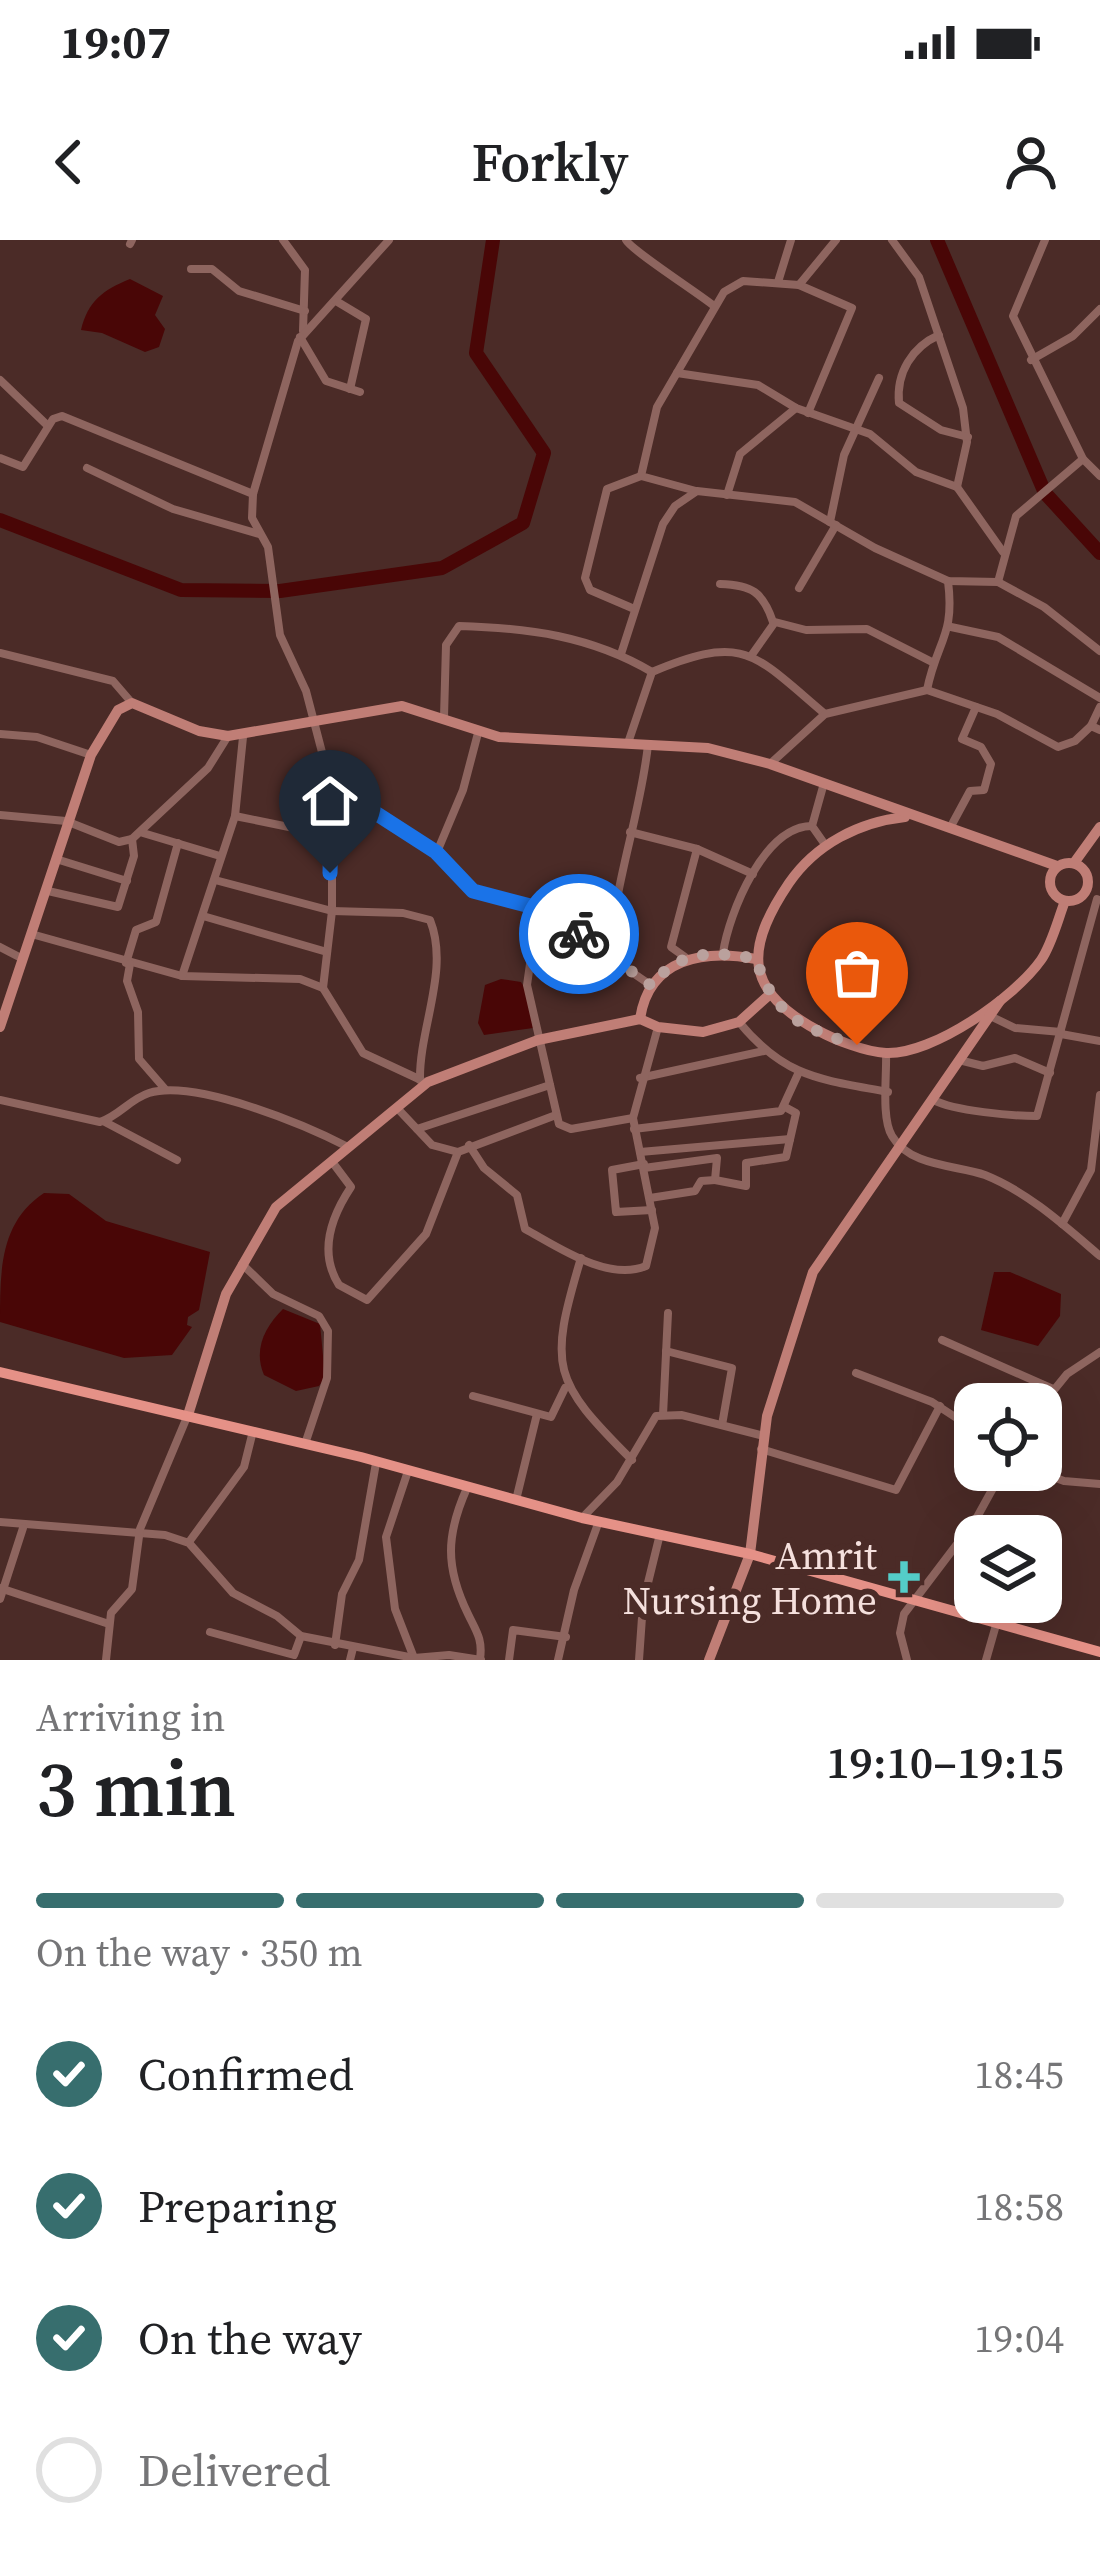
<!DOCTYPE html>
<meta charset="utf-8">
<style>
:root{--surface:#fff;--page:#f6f6f6;--text:#202124;--muted:#757577;--line:#e0e0e0;--accent:#376e6e}
body{margin:0;font-family:"Source Serif 4",serif;background:var(--page);color:var(--text);height:100vh;display:flex;flex-direction:column;font-size:45px;white-space:nowrap}
*{box-sizing:border-box;margin:0}
p{font-size:39px;color:var(--muted)}
.icon{flex:none;width:66px;height:66px;fill:none;stroke:currentColor;stroke-width:2;stroke-linecap:round;stroke-linejoin:round}
.map{position:relative;height:1420px;overflow:hidden}
.drawer{display:flex;flex-direction:column;background:var(--surface);flex:1}
.drawer>*{flex:none}
.tools{position:absolute;left:954px;top:1143px;display:grid;gap:24px}
.tools a{display:grid;place-items:center;width:108px;height:108px;border-radius:24px;background:var(--surface);box-shadow:0 12px 48px #0002;font-size:60px}
.pin{position:absolute;display:grid;place-items:center;width:102px;height:102px;color:#fff;margin:-123px -51px;border-radius:50% 50% 50% 0;rotate:-45deg;box-shadow:0 0 12px #0007}
.pin .icon{rotate:45deg}
.courier{position:absolute;display:grid;place-items:center;width:120px;height:120px;margin:-60px;border:9px solid #1a73e8;border-radius:50%;background:#fff;color:#222;box-shadow:0 3px 15px #0007}
.headline em{font-style:normal;font-weight:600}
.headline div{display:flex;flex-direction:column-reverse}
.headline{display:flex;align-items:center;justify-content:space-between;height:204px;padding:0 36px}
h1{font-size:78px;font-weight:600;line-height:90px}
.bar{display:grid;grid-template-columns:repeat(4,1fr);gap:18px 12px;align-content:center;height:144px;padding:0 36px}
.bar i{height:15px;border-radius:9px;background:var(--line)}
.bar .active{background:var(--accent)}
.bar p{grid-column:span 4}
ol{padding:0 36px;list-style:none}
li{display:flex;align-items:center;gap:36px;height:132px}
li p{margin-inline-start:auto}
li .icon{padding:12px;border-radius:50%;background:var(--accent);color:#fff;stroke-width:4}
li:last-child{color:var(--muted)}
li i{width:66px;height:66px;border:6px solid var(--line);border-radius:50%}
.status{display:flex;justify-content:space-between;align-items:center;height:84px;padding:0 60px;background:var(--surface);direction:ltr}
.status svg{height:33px;fill:currentColor}
header{display:flex;justify-content:space-between;align-items:center;height:156px;padding:0 36px;background:var(--surface);font-size:54px;font-weight:600}
.map>svg:first-child{display:block}
.water{fill:#490606}
.lines{fill:none;stroke-linecap:round;stroke-linejoin:round}
.river{stroke:#490606;stroke-width:14}
.street{stroke:#8e655f;stroke-width:8}
.secondary{stroke:#c07e76;stroke-width:10}
.primary{stroke:#e59187;stroke-width:10}
.done{stroke:#baa19d;stroke-width:12;stroke-dasharray:0 21.6}
.route{stroke:#1a73e8;stroke-width:15}
.poi-dot{fill:#54cdc8;stroke:#4b2b27;stroke-width:4.5}
.labels{text-anchor:middle;dominant-baseline:central;stroke-width:12;stroke-linejoin:round;paint-order:stroke}
.poi-label{font-size:39px;fill:#f5e0dd;stroke:#4b2b27;text-anchor:end}
</style>
<div class="status"><b>19:07</b><svg viewBox="0 0 49 12"><path d="M0 12V9h3v3zM5 12V6h3v6zM10 12V3h3v9zM15 12V0h3v12zM26 1h20v11H26zM47 4h2v5h-2z"/></svg></div>
<header><svg class="icon" aria-label="back" viewBox="0 0 24 24"><path d="M15 5l-7 7 7 7"/></svg>Forkly<svg class="icon" aria-label="person" viewBox="0 0 24 24"><circle cx="12" cy="8" r="4"/><path d="M4 21q1-7 8-7t8 7"/></svg></header>
<div class="map">
<svg width="1100" height="1420" viewBox="0 0 1100 1420">
<rect width="100%" height="100%" fill="#4b2b27"/>
<!-- water -->
<g class="water">
<path d="M130,39L163,56L155,75L165,89L159,107L145,112L102,93L81,90C88,61 103,50 130,39Z"/>
<path d="M501,739L521,742L528,754L533,788L484,795L478,783L485,745Z"/>
<path d="M44,953L69,954L106,981L210,1012L199,1070L188,1077L187,1085L192,1087L172,1115L124,1118L0,1082C0,1030 0,982 44,953Z"/>
<path d="M994,1032H1010L1061,1054L1060,1076L1038,1106L981,1090Z"/>
<path d="M283,1069L320,1084L325,1137L319,1146L296,1151L264,1135C253,1109 265,1087 283,1069Z"/>
</g>
<g class="lines">
<!-- river -->
<g class="river">
<path d="M937,0L1045,253L1100,313"/>
<path d="M0,280L181,350L280,351L442,328L523,283L544,213L476,113L493,0"/>
</g>
<!-- street -->
<g class="street">
<path d="M283,0L305,30L303,91"/>
<path d="M389,0L298,101L253,254L252,278L268,307L280,395L306,451L329,539L339,551L437,612L473,651L538,668L652,746"/>
<path d="M626,0C631,10 698,53 714,66"/>
<path d="M892,0L919,37L963,168L967,202L957,247"/>
<path d="M1045,0L1013,76L1083,219"/>
<path d="M130,4L132,0"/>
<path d="M191,29H212L239,51L305,71"/>
<path d="M778,42L791,0"/>
<path d="M799,45L852,68L808,173"/>
<path d="M336,61L366,79L350,149"/>
<path d="M939,95C912,107 896,133 899,163L941,190L968,197"/>
<path d="M300,97L326,141L360,152"/>
<path d="M1031,120L1073,96L1100,69"/>
<path d="M677,133L758,145L796,168L870,194L916,232L957,247L1003,312"/>
<path d="M0,140L48,186"/>
<path d="M0,218L23,227L53,179L62,176L253,254"/>
<path d="M87,228L173,269L259,294"/>
<path d="M696,251L641,236L657,167L724,52L743,41L799,45L836,0"/>
<path d="M727,255L740,214L796,168"/>
<path d="M830,282L844,215L879,138"/>
<path d="M998,342L1016,276L1083,219L1100,236"/>
<path d="M720,344C752,345 763,352 773,382"/>
<path d="M799,348L836,285"/>
<path d="M632,368L590,350L585,338L607,249L641,236"/>
<path d="M951,387L998,397L1100,458"/>
<path d="M0,413L113,441L132,463"/>
<path d="M621,414L663,284L675,266L697,251L795,262L875,308L948,341L998,342L1044,367L1100,411"/>
<path d="M751,416L775,382L806,390L867,389L932,422"/>
<path d="M927,450C937,400 955,397 948,341"/>
<path d="M444,477L446,405L459,386C529,388 591,396 652,432"/>
<path d="M1091,486L1100,467"/>
<path d="M0,494L37,497L91,515"/>
<path d="M628,503L652,432C745,393 753,413 825,474"/>
<path d="M770,524L825,474L927,450L997,474L1058,507L1075,501L1091,486L1100,490"/>
<path d="M824,543L812,586L826,606"/>
<path d="M332,545V671L323,748L363,813L421,840"/>
<path d="M0,575L66,581L119,602L132,599L208,528L228,496"/>
<path d="M235,576L328,595"/>
<path d="M950,588L970,551L984,550L991,524L981,507L962,499L976,467"/>
<path d="M630,592L697,609L671,707L685,717"/>
<path d="M143,593L220,616"/>
<path d="M697,609L753,634"/>
<path d="M437,612L463,550L478,493"/>
<path d="M56,619L127,641"/>
<path d="M215,640L332,671L403,673L430,680C450,730 419,788 420,840"/>
<path d="M48,651L118,667L134,616L132,599"/>
<path d="M538,668L527,745L559,884L571,889L633,878"/>
<path d="M203,676L327,712"/>
<path d="M35,695L182,736L300,739L323,748"/>
<path d="M0,707L23,719"/>
<path d="M723,713C729,673 764,586 812,586"/>
<path d="M610,715C614,643 640,577 648,505"/>
<path d="M126,723L136,690L156,682L178,603"/>
<path d="M130,724L127,741L138,772L139,819L165,849"/>
<path d="M182,736L235,576L243,497"/>
<path d="M990,776L1015,788L1061,792"/>
<path d="M739,782C785,838 820,839 888,852"/>
<path d="M1061,794L1100,801"/>
<path d="M886,813C887,835 881,878 892,896C910,927 957,925 985,935C1028,952 1066,987 1100,1016"/>
<path d="M959,820L983,826L1015,818L1050,833"/>
<path d="M640,838L764,811"/>
<path d="M0,860L100,882C119,876 130,859 149,853C196,839 305,885 348,907"/>
<path d="M934,860C953,871 1014,876 1037,876L1097,659"/>
<path d="M398,869L432,905L458,912"/>
<path d="M105,882L177,920"/>
<path d="M417,889L550,845"/>
<path d="M634,889L781,871L798,834"/>
<path d="M469,905L484,928L517,955L525,989C558,1007 608,1042 646,1026L655,988L633,878L658,787"/>
<path d="M640,912L790,899"/>
<path d="M333,923L351,947C331,977 318,1012 339,1045L367,1060L426,994L458,912L556,875"/>
<path d="M644,924L612,930L616,972L652,970"/>
<path d="M644,928L717,918L715,940L701,941L695,951L650,958"/>
<path d="M715,940L746,946V923L786,917L796,873L785,867"/>
<path d="M1062,984L1091,930L1100,855"/>
<path d="M581,1018C548,1128 552,1140 632,1220"/>
<path d="M242,1024L273,1054L319,1076L328,1091L327,1138L305,1204"/>
<path d="M942,1100L1053,1149"/>
<path d="M666,1111L732,1128L722,1185"/>
<path d="M856,1133L932,1162L975,1190"/>
<path d="M473,1156L551,1177L565,1148"/>
<path d="M1041,1166L1067,1134L1100,1112"/>
<path d="M663,1175L668,1073"/>
<path d="M761,1209L896,1250L940,1166"/>
<path d="M1034,1230L1064,1241L1100,1244"/>
<path d="M408,1231L386,1297L395,1369L414,1418"/>
<path d="M467,1248C446,1295 445,1327 468,1374C476,1391 483,1399 480,1419"/>
<path d="M516,1260L537,1174"/>
<path d="M583,1277L617,1242L656,1176L682,1175L764,1196"/>
<path d="M0,1282L165,1295L189,1303L233,1353L277,1376L301,1396L414,1418L449,1415L481,1420"/>
<path d="M189,1302L244,1227L253,1191"/>
<path d="M0,1348L109,1384"/>
<path d="M0,1359L23,1288"/>
<path d="M210,1392L294,1415L301,1396"/>
<path d="M335,1405L342,1354L359,1320L376,1223"/>
<path d="M106,1420L111,1373L132,1349L140,1289L187,1177"/>
<path d="M350,1420L353,1408"/>
<path d="M509,1420L513,1390L566,1397"/>
<path d="M558,1420L574,1350L599,1281"/>
<path d="M639,1420L643,1363L660,1294"/>
<path d="M907,1420L900,1393L904,1374L976,1279L1003,1230"/>
<path d="M986,1420L996,1385"/>
</g>
<!-- secondary -->
<g class="secondary">
<path d="M905,577C859,582 816,604 789,643C745,708 743,750 817,790C835,800 866,812 886,813C933,815 1015,757 1041,720C1052,704 1058,679 1065,661"/>
<circle cx="1069" cy="642" r="19"/>
<path d="M1074,623L1100,587"/>
<path d="M640,779C649,718 704,709 756,719"/>
<path d="M0,787L91,515L118,470L132,463L199,491L228,496L402,466L499,497L708,508L770,524L1057,626"/>
<path d="M188,1175L226,1054L276,967L428,842L538,800L640,779L658,787L703,792L739,782L768,756"/>
<path d="M709,1420L750,1314L767,1176L813,1032L1000,761"/>
</g>
<!-- primary -->
<path class="primary" d="M0,1132L361,1217L582,1278L750,1314L1100,1412"/>
</g>
<g class="lines">
<!-- done -->
<path class="done" d="M579,694L652,746C677,709 717,711 756,719C774,775 801,788 857,805"/>
<!-- route -->
<path class="route" d="M330,633L332,545L436,612L473,651L538,668L579,694"/>
</g>
<!-- markers -->
<path class="poi-dot" d="M898 1319h12v12h12v12h-12v12h-12v-12h-12v-12h12z"/>
<g class="labels">
<!-- poi labels -->
<g class="poi-label">
<text x="877" y="1315">Amrit<tspan x="877" dy="45">Nursing Home</tspan></text>
</g>
</g>
</svg>
<div class="tools">
<a><svg class="icon" aria-label="locate" viewBox="0 0 24 24"><circle cx="12" cy="12" r="6"/><path d="M12 2v4M12 18v4M2 12h4M18 12h4"/></svg></a>
<a><svg class="icon" aria-label="layers" viewBox="0 0 24 24"><path d="M12 4l9 5-9 5-9-5zM3 14l9 5 9-5"/></svg></a>
</div>
<div class="pin" style="left:857px;top:805px;background:#ea580c"><svg class="icon" aria-label="bag" viewBox="0 0 24 24"><path d="M5 8h14l-1 12H6zM9 8a3 3 0 0 1 6 0"/></svg></div>
<div class="pin" style="left:330px;top:633px;background:#1f2937"><svg class="icon" aria-label="home" viewBox="0 0 24 24"><path d="M3 11l9-7 9 7M6 9v11h12V9"/></svg></div>
<div class="courier" style="left:579px;top:694px"><svg class="icon" aria-label="bike" viewBox="0 0 24 24"><circle cx="6" cy="16" r="4"/><circle cx="18" cy="16" r="4"/><path d="M6 16l4-8h5l3 8M10 8l3 8H6M13 5h3"/></svg></div>
</div>
<section class="drawer">
<div class="headline"><div><h1>3 min</h1><p>Arriving in</p></div><em>19:10–19:15</em></div>
<div class="bar"><i class="active"></i><i class="active"></i><i class="active"></i><i></i><p>On the way · 350 m</p></div>
<ol>
<li><svg class="icon" aria-label="check" viewBox="0 0 24 24"><path d="M5 12l5 5 9-10"/></svg>Confirmed<p>18:45</p></li>
<li><svg class="icon" aria-label="check" viewBox="0 0 24 24"><path d="M5 12l5 5 9-10"/></svg>Preparing<p>18:58</p></li>
<li><svg class="icon" aria-label="check" viewBox="0 0 24 24"><path d="M5 12l5 5 9-10"/></svg>On the way<p>19:04</p></li>
<li><i></i>Delivered</li>
</ol>
</section>
